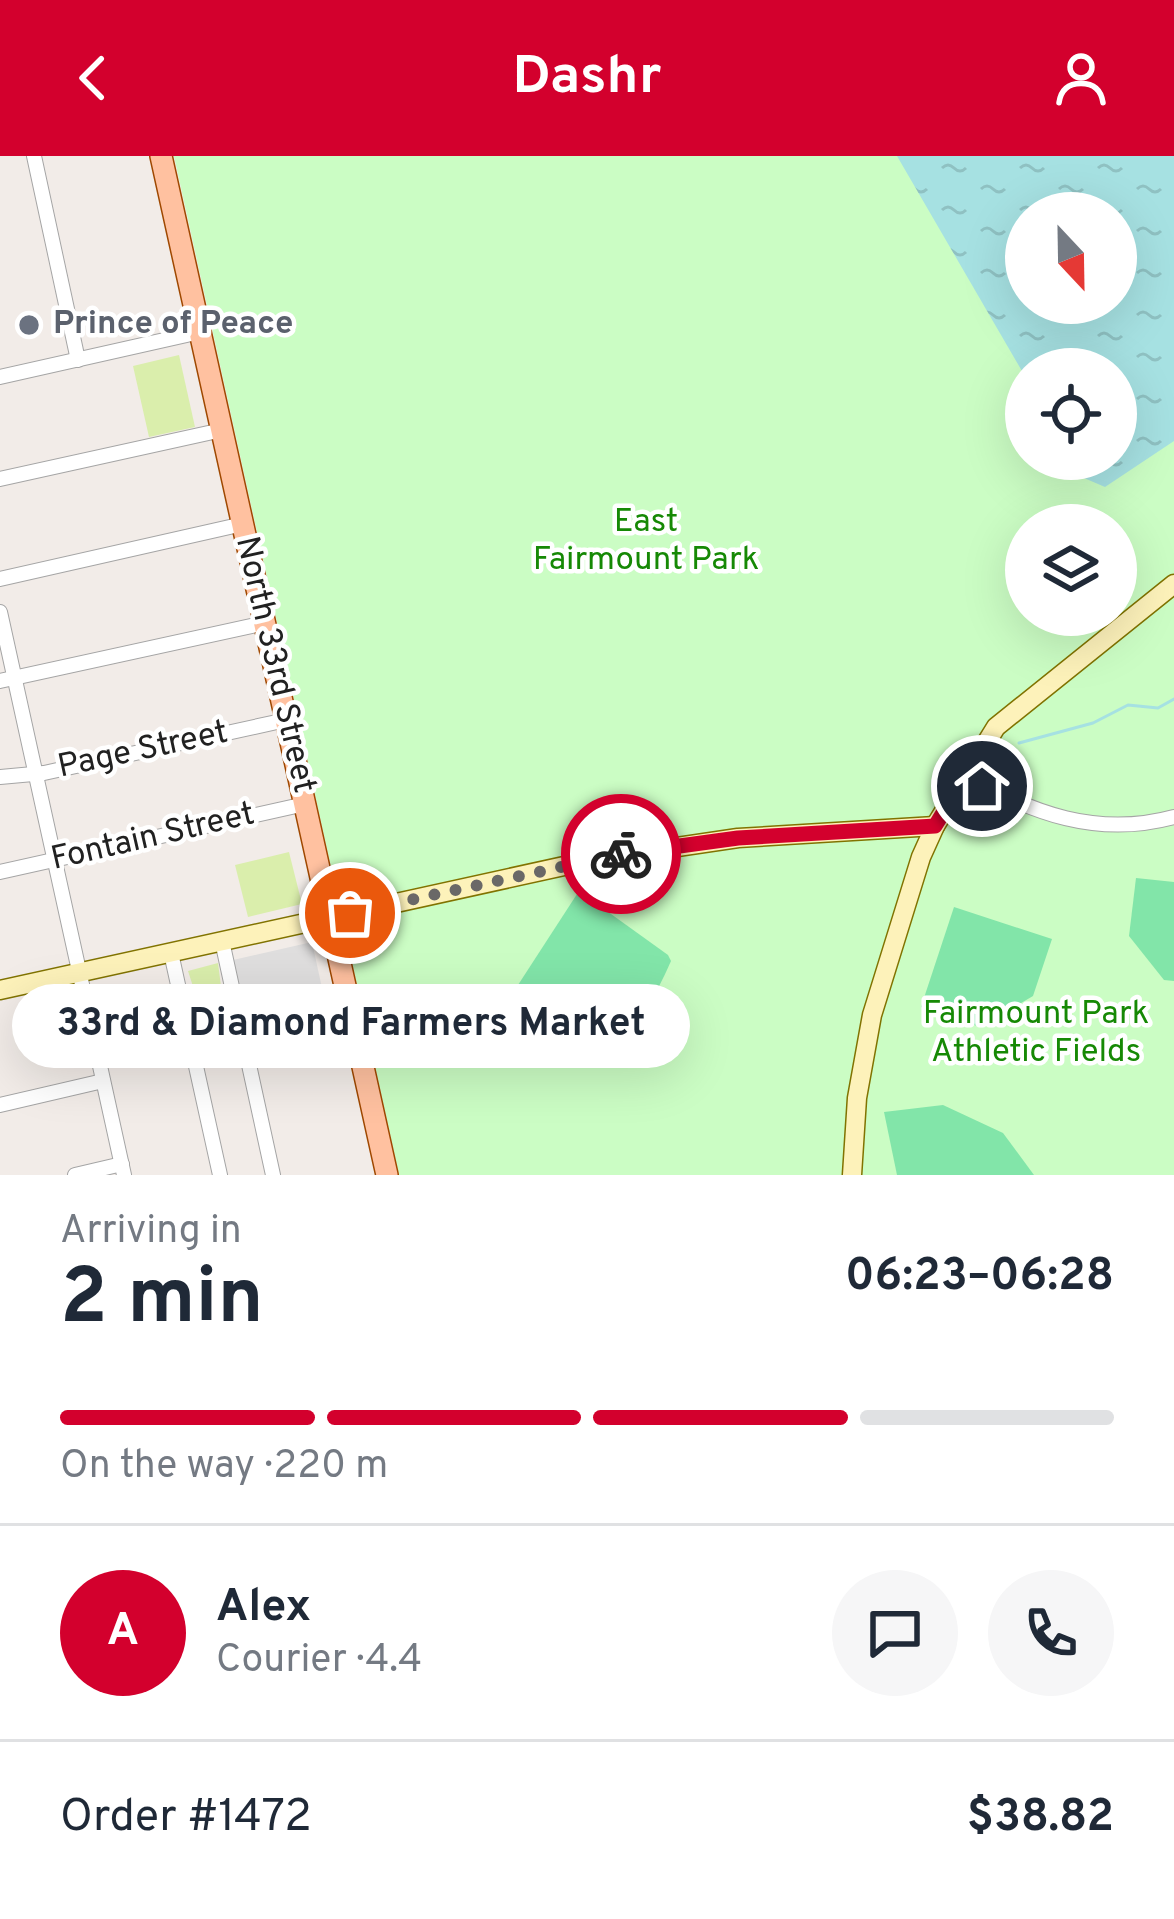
<!DOCTYPE html>
<meta charset="utf-8">
<style>
:root{--surface:#fff;--page:#f6f6f7;--text:#1f2937;--muted:#747a83;--line:#e0e1e3;--accent:#d3002d}
body{margin:0;font-family:Overpass,sans-serif;background:var(--page);color:var(--text);height:100vh;display:flex;flex-direction:column;font-size:45px;white-space:nowrap}
*{box-sizing:border-box;margin:0}
p{font-size:39px;color:var(--muted)}
.icon{flex:none;width:66px;height:66px;fill:none;stroke:currentColor;stroke-width:2;stroke-linecap:round;stroke-linejoin:round}
.map{position:relative;height:1019px;overflow:hidden}
.details{display:flex;flex-direction:column;background:var(--surface);flex:1}
.details>*{flex:none}
.needle{width:78px;rotate:158deg}
.fabs{position:absolute;left:1005px;top:36px;display:grid;gap:24px}
.fabs a{display:grid;place-items:center;width:132px;height:132px;border-radius:50%;background:var(--surface);box-shadow:0 12px 48px #0002;font-size:60px}
.pin{position:absolute;display:grid;place-items:center;width:102px;height:102px;color:#fff;margin:-51px;border:6px solid #fff;border-radius:50%;box-shadow:0 3px 12px #0007}
.courier{position:absolute;display:grid;place-items:center;width:120px;height:120px;margin:-60px;border:9px solid #d3002d;border-radius:50%;background:#fff;color:#222;box-shadow:0 3px 15px #0007}
.bubble{position:absolute;height:84px;border-radius:42px;background:var(--surface);box-shadow:0 12px 48px #0002;font-size:39px;font-weight:700;line-height:84px;text-align:center}
.head em{font-style:normal;font-weight:700}
.head div{display:flex;flex-direction:column-reverse}
.head{display:flex;align-items:center;justify-content:space-between;height:204px;padding:0 60px}
h1{font-size:78px;font-weight:700;line-height:90px}
.bar{display:grid;grid-template-columns:repeat(4,1fr);gap:18px 12px;align-content:center;height:144px;padding:0 60px}
.bar i{height:15px;border-radius:9px;background:var(--line)}
.bar .current{background:var(--accent)}
.bar p{grid-column:span 4}
.line{display:flex;align-items:center;gap:30px;padding:0 60px;border-top:3px solid var(--line)}
.line div{flex:1}
.round{display:grid;place-items:center;flex:none;width:126px;height:126px;border-radius:63px;background:var(--page)}
header{display:flex;justify-content:space-between;align-items:center;height:156px;padding:0 60px;background:var(--accent);color:#fff;font-size:54px;font-weight:700}
.map>svg:first-child{display:block}
.residential{fill:#dfdede}
.grass{fill:#daeeac}
.park{fill:#cbfdc4;fill-rule:evenodd}
.pitch{fill:#82e5a9}
.water{fill:url(#water-ripples);fill-rule:evenodd}
.lines{fill:none;stroke-linecap:round;stroke-linejoin:round}
.stream{stroke:#a6e1e2;stroke-width:3}
.street-casing{stroke:#a5a5a5;stroke-width:16}
.secondary-casing{stroke:#817300;stroke-width:21}
.primary-casing{stroke:#9f4800;stroke-width:24}
.street{stroke:#fff;stroke-width:14}
.secondary{stroke:#fdf2ba;stroke-width:18}
.primary{stroke:#ffc1a0;stroke-width:21}
.done{stroke:#6a6867;stroke-width:12;stroke-dasharray:0 21.6}
.route{stroke:#d3002d;stroke-width:15}
.worship-dot{fill:#6b7280;stroke:#fff;stroke-width:4.5}
.labels{text-anchor:middle;dominant-baseline:central;stroke-width:9;stroke-linejoin:round;paint-order:stroke}
.worship-label{font-size:33px;font-weight:bold;fill:#5b616d;stroke:#fff;text-anchor:start}
.park-label{font-size:33px;fill:#168905;stroke:#fff}
.street-label{font-size:33px;fill:#212121;stroke:#fff}
</style>
<header><svg class="icon" aria-label="back" viewBox="0 0 24 24"><path d="M15 5l-7 7 7 7"/></svg>Dashr<svg class="icon" aria-label="person" viewBox="0 0 24 24"><circle cx="12" cy="8" r="4"/><path d="M4 21q1-7 8-7t8 7"/></svg></header>
<div class="map">
<svg width="1174" height="1019" viewBox="0 0 1174 1019">
<defs>
<pattern id="water-ripples" width="26" height="14" patternUnits="userSpaceOnUse" patternTransform="scale(3)"><rect width="26" height="14" fill="#a6e1e2"/><path d="M2 4q2-2 4 0t4 0M15 11q2-2 4 0t4 0" fill="none" stroke="#8fc1c2"/></pattern>
</defs>
<rect width="100%" height="100%" fill="#f2ece8"/>
<!-- residential -->
<path class="residential" d="M312,786L327,855L248,872L233,804Z"/>
<!-- grass -->
<g class="grass">
<path d="M179,199L195,271L149,281L133,210Z"/>
<path d="M289,696L302,748L248,761L235,709Z"/>
<path d="M218,807L223,846L227,847L232,863L198,871L195,860L200,852L188,815Z"/>
</g>
<!-- park -->
<path class="park" d="M174,0H1174V1019H399ZM1026,57H1116V147H1026ZM1026,213H1116V303H1026ZM1026,369H1116V459H1026Z"/>
<!-- pitch -->
<g class="pitch">
<path d="M1136,722L1174,726V825L1164,824L1129,780Z"/>
<path d="M579,735L668,799L671,805C659,832 639,874 611,888L595,885L520,836L518,829Z"/>
<path d="M954,751L1052,783L1033,840L980,871L921,851Z"/>
<path d="M943,949L1003,977L1034,1019H897L884,956Z"/>
</g>
<!-- water -->
<path class="water" d="M897,0H1174V285L1105,331L1084,322L1073,303H1116V213H1026V222ZM1026,57H1116V147H1026Z"/>
<g class="lines">
<!-- stream -->
<path class="stream" d="M1019,587L1093,567L1128,549L1158,552L1174,543"/>
<defs>
<g id="street">
<path d="M34,0L78,204"/>
<path d="M0,221L200,176"/>
<path d="M0,323L222,274"/>
<path d="M0,423L243,368"/>
<path d="M0,456L124,1019"/>
<path d="M0,525L265,467"/>
<path d="M966,620C1032,657 1097,682 1174,661"/>
<path d="M0,621L44,617L286,564"/>
<path d="M0,716L305,648"/>
<path d="M222,785L273,1019"/>
<path d="M171,797L220,1019"/>
<path d="M0,949L103,925"/>
<path d="M75,1019L122,1008"/>
</g>
<g id="secondary">
<path d="M0,834L596,703L738,682L935,670"/>
<path d="M852,1019L857,942L872,859L921,701L935,670L996,571L1174,428"/>
</g>
<path id="primary" d="M161,0L387,1019"/>
</defs>
<!-- street casing -->
<use href="#street" class="street-casing"/>
<!-- secondary casing -->
<use href="#secondary" class="secondary-casing"/>
<!-- primary casing -->
<use href="#primary" class="primary-casing"/>
<!-- street -->
<use href="#street" class="street"/>
<!-- secondary -->
<use href="#secondary" class="secondary"/>
<!-- primary -->
<use href="#primary" class="primary"/>
</g>
<g class="lines">
<!-- done -->
<path class="done" d="M350,757L621,698"/>
<!-- route -->
<path class="route" d="M621,698L738,682L935,670L966,620L982,630"/>
</g>
<!-- markers -->
<circle class="worship-dot" cx="29" cy="169" r="12"/>
<g class="labels">
<!-- worship labels -->
<g class="worship-label">
<text x="53" y="169">Prince of Peace</text>
</g>
<!-- park labels -->
<g class="park-label">
<text x="646" y="367">East<tspan x="646" dy="38">Fairmount Park</tspan></text>
<text x="1036" y="859">Fairmount Park<tspan x="1036" dy="38">Athletic Fields</tspan></text>
</g>
<!-- street labels -->
<g class="street-label">
<text transform="translate(274 509) rotate(77)">North 33rd Street</text>
<text transform="translate(143 595) rotate(-12)">Page Street</text>
<text transform="translate(153 682) rotate(-13)">Fontain Street</text>
</g>
</g>
</svg>
<div class="fabs">
<a><svg class="needle" viewBox="-14 -14 28 28"><path d="M0-13l5 13h-10z" fill="#e53935"/><path d="M0 13l5-13h-10z" fill="#747a83"/></svg></a>
<a><svg class="icon" aria-label="locate" viewBox="0 0 24 24"><circle cx="12" cy="12" r="6"/><path d="M12 2v4M12 18v4M2 12h4M18 12h4"/></svg></a>
<a><svg class="icon" aria-label="layers" viewBox="0 0 24 24"><path d="M12 4l9 5-9 5-9-5zM3 14l9 5 9-5"/></svg></a>
</div>
<div class="pin" style="left:350px;top:757px;background:#ea580c"><svg class="icon" aria-label="bag" viewBox="0 0 24 24"><path d="M5 8h14l-1 12H6zM9 8a3 3 0 0 1 6 0"/></svg></div>
<div class="pin" style="left:982px;top:630px;background:#1f2937"><svg class="icon" aria-label="home" viewBox="0 0 24 24"><path d="M3 11l9-7 9 7M6 9v11h12V9"/></svg></div>
<div class="courier" style="left:621px;top:698px"><svg class="icon" aria-label="bike" viewBox="0 0 24 24"><circle cx="6" cy="16" r="4"/><circle cx="18" cy="16" r="4"/><path d="M6 16l4-8h5l3 8M10 8l3 8H6M13 5h3"/></svg></div>
<div class="bubble" style="left:12px;top:828px;width:678px">33rd &amp; Diamond Farmers Market</div>
</div>
<section class="details">
<div class="head"><div><h1>2 min</h1><p>Arriving in</p></div><em>06:23–06:28</em></div>
<div class="bar"><i class="current"></i><i class="current"></i><i class="current"></i><i></i><p>On the way · 220 m</p></div>
<div class="line" style="height:216px"><b class="round" style="background:var(--accent);color:#fff">A</b><div><b>Alex</b><p>Courier · 4.4</p></div><a class="round"><svg class="icon" aria-label="chat" viewBox="0 0 24 24"><path d="M4 5h16v11H9l-5 4z"/></svg></a><a class="round"><svg class="icon" aria-label="phone" viewBox="0 0 24 24"><path d="M5 4h4l2 5-3 2q2 4 5 5l2-3 5 2v4C11 20 4 13 5 4z"/></svg></a></div>
<div class="line" style="height:156px"><div>Order #1472</div><b>$38.82</b></div>
</section>
